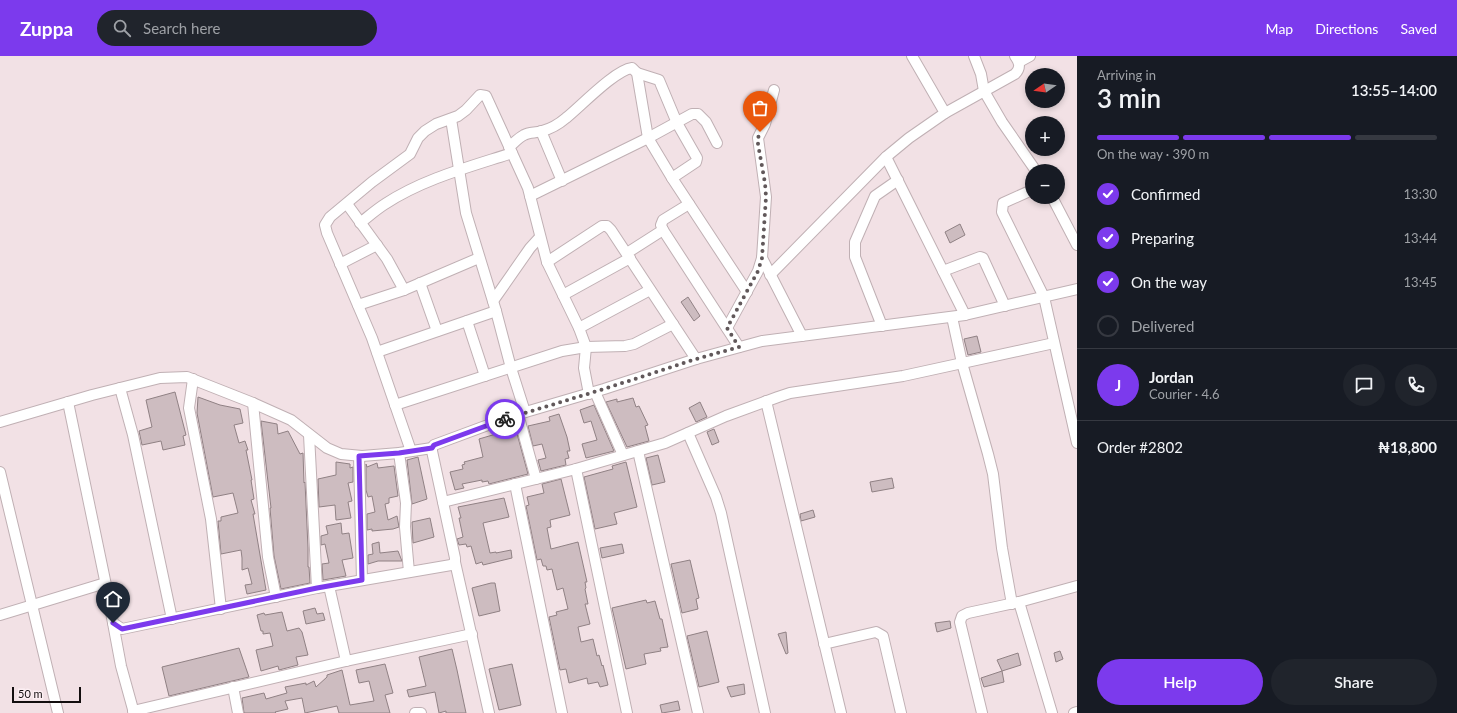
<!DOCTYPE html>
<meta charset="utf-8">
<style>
:root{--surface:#171b24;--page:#20242c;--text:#f1f3f6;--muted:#9ea1a6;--line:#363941;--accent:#7c3aed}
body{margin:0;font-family:Lato,sans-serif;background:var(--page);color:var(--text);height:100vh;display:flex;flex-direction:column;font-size:15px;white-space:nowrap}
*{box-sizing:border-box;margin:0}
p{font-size:13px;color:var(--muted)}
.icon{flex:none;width:22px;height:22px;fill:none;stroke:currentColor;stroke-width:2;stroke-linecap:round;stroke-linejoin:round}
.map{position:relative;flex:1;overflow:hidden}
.side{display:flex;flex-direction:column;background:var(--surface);width:380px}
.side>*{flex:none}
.needle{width:26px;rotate:257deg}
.buttons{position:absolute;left:1025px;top:12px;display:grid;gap:8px}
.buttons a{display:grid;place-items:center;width:40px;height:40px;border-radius:50%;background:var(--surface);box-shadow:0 2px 6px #0003;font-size:20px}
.scale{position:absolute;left:12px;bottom:10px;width:69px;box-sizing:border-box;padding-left:4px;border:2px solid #130e0f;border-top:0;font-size:11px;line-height:14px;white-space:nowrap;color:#130e0f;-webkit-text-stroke:3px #fdeff3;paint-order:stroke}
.pin{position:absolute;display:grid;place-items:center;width:34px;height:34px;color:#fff;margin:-41px -17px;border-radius:50% 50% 50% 0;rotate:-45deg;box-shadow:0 0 4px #0007}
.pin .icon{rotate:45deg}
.courier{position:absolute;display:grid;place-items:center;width:40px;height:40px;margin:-20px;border:3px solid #7c3aed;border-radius:50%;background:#fff;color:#222;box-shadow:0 1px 5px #0007}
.overview em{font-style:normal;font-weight:600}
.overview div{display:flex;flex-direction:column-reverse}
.overview{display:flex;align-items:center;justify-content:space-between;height:68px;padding:0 20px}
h1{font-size:26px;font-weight:600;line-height:30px}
.bar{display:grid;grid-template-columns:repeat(4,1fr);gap:6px 4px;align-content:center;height:48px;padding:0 20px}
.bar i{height:5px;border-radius:3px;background:var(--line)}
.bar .active{background:var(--accent)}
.bar p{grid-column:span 4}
.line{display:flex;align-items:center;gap:10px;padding:0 20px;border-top:1px solid var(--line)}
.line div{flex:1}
.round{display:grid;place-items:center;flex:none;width:42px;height:42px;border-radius:21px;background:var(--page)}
ol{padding:0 20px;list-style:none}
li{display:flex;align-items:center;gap:12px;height:44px}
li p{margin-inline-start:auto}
li .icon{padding:4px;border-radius:50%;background:var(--accent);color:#fff;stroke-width:4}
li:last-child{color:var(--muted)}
li i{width:22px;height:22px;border:2px solid var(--line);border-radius:50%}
.primary-button{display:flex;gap:8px;margin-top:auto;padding:8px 20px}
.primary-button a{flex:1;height:46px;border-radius:24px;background:var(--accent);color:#fff;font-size:16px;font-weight:600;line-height:46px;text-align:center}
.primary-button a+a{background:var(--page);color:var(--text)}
header{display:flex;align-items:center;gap:24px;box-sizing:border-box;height:56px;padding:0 20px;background:var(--accent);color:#fff}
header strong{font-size:19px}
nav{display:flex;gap:22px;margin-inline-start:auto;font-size:14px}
.search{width:280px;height:36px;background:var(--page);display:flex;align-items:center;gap:10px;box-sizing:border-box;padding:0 14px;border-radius:22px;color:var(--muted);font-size:15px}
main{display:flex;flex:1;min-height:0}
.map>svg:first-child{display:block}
.building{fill:#cdbcc0;stroke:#908184}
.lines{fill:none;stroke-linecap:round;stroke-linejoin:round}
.minor-casing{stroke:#c0b0b4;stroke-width:12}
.minor{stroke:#fff;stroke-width:10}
.done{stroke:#61585a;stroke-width:4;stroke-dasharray:0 7.2}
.route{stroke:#7c3aed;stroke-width:5}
</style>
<header>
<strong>Zuppa</strong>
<div class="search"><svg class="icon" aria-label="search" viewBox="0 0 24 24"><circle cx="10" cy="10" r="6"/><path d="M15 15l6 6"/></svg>Search here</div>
<nav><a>Map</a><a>Directions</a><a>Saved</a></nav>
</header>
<main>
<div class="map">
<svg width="1077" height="657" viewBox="0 0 1077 657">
<rect width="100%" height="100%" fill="#f2e1e5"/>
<!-- building -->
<g class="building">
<path d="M960,168L965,179L950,187L945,176Z"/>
<path d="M688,241L700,260L694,265L681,246Z"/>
<path d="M977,280L981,296L968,299L964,283Z"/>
<path d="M175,336L186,379L183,380L185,389L163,394L161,385L142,389L139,375L152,371L146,344Z"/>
<path d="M198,341L220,349L240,353L243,367L234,369L239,387L245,385L248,394H246L252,424H251L254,443L251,444L255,458H253L266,534L247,538L245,529L252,528L248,512L242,514V502L241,494L221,498L218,465H221V461L238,457L233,437L213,441L197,357Z"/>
<path d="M633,342L636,351L639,350L648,369L645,370L649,385L627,391L606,346L617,343V346Z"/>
<path d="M700,346L707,361L696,366L689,352Z"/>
<path d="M594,349L614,395L586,402L582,388L597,384L591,365L584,367L580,354Z"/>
<path d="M559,358L567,381L570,395H567L569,402L565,403L566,409L541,415L538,404L546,402L542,388L533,390L528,370L550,365L549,361Z"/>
<path d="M261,365L277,368L278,378L288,375L300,398L303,397L304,427L305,426L308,492V511H309L310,527L281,533L274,500L270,452H271Z"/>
<path d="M513,373L514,374H516L528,418L489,428L488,425L482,426V424L462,428L464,432L455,434L450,416L463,413L462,409L465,408L464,406L483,401L479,383Z"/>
<path d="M714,373L719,386L712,389L707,376Z"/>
<path d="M658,399L665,426L652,429L646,402Z"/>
<path d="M418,401L427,443L412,448L407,404Z"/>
<path d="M336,406L350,408V412L353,411V426L348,427L352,445L348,446L351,462L336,464L335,449L319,451L318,423L336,419Z"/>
<path d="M626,406L637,451L614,457L617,468L595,473L584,421L613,413L612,410Z"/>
<path d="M377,407L378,412L394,410L398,440L389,442V447L385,448L388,464L397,460L399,471L393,473L372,475V473L367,474V458L375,456L372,440L368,441L366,434V408L367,411Z"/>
<path d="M892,422L894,432L872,436L870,426Z"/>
<path d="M561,423L570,459L550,464L551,471L547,472L551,493L578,486L587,526H585L586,532L585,533L588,548H585L590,568L578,571L581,586L593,583L597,600L599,599L602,610L603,609L608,629L600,631L598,626L588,628L587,622L569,627L566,613L560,614L549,561L557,559L556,556L568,553L563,532L557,534L552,513L547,514L546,510H543L541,503L537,504L526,450L529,449L527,441L544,437L542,428Z"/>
<path d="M504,442L509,461L483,467L490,497L496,496V497L511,494L512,502L483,509L482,506L476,508L471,490L467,491L466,488L459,489L457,483L463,481L459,462H461L458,451Z"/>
<path d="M813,454L815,461L801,465L800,458Z"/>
<path d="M430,462L434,481L413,487L412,466Z"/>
<path d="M341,467L342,478L349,477L353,502L342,504L346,520L323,524L322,508L329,507L325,488L321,489V480L328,478L326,470Z"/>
<path d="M379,486L380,497L398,495L402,505H378L368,508V499L373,498L372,488Z"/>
<path d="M622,488L624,497L602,502L600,492Z"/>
<path d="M690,504L699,542L696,543L698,553L682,557L671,508Z"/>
<path d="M491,527H495L500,555L479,560L472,532Z"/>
<path d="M646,544L647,547L655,545L660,563H662L668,591L660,592L661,595L644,598L646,608L626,613L612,552Z"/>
<path d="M315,552L317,558L323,557L325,564L306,568L303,555Z"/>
<path d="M282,556L287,575L299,572L302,576L308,599L296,601L298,609L279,614L278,610L261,615L256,594L273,590L270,577L263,578V575H261L257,559L264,557L265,559Z"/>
<path d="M950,565L951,572L937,576L935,567Z"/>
<path d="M707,575L719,626L699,631L687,580Z"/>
<path d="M786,576L788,597L786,598L778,578Z"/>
<path d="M239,592L249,621L169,640L162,611Z"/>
<path d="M452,593L457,614L466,657H446V655L439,657L435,636L409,641L407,634L426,630L419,601Z"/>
<path d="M1060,595L1063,603L1056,606L1054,597Z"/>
<path d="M1018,597L1021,609L1002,615L997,604Z"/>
<path d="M385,608L393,637L385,639L390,657H339L337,650L305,657L302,642L285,645L288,653L275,656L276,657H244L242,642L264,637L266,643L287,637L285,631L306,627V629L314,625L316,631L327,621V619L342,614L350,649L374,645L369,625L359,627L356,614Z"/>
<path d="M512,608L521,649L499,654L489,613Z"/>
<path d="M1002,615L1004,626L984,631L981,622Z"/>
<path d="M744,628L745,638L731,641L727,631Z"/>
<path d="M678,645L680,654L662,657L660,649Z"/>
</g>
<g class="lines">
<defs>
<g id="minor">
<path d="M912,0L945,57"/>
<path d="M974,0L981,18L984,35L1002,66L1036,115"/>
<path d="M1019,6L1030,0"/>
<path d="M637,17L659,24L677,67L697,102L696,106L672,122"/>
<path d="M451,63L466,157L496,255L511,312L525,356"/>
<path d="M541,75L562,125"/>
<path d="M509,91C514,87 518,82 524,79C529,76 535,77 542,75C550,73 559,68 566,62C581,50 615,14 632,12L637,17L648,82L672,122L747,236"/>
<path d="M886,101L965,259"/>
<path d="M1032,134L1003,147L1002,156L1044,241L1077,387"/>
<path d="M530,140L648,82L692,58H698L706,66L717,87"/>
<path d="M1052,141L1077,189"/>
<path d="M347,148L387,203L404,234"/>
<path d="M689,148L663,164L661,169L663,174L739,291"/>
<path d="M360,167C369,160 377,153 385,148C423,123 469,111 512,97"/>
<path d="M627,197L663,174"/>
<path d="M762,202L802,280"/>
<path d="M547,206L602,170H607L611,174L696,303"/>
<path d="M340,208L377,189"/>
<path d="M943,215L980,201L983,202L1005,250"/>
<path d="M770,219L886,101L909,82L945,57L1015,18C1021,12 1020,7 1015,0"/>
<path d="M420,227L437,275"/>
<path d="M563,239L630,202"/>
<path d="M493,245L530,192L540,181"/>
<path d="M358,249L404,234L479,202"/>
<path d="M952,261L962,307L988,398L993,418L1002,492L1012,548"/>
<path d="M467,265L485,320"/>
<path d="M882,270L855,201V186L875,140L898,124"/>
<path d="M579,272L650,234"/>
<path d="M727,272L758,215L762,202L766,141L758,82L765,68L774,34"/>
<path d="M377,296L496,255"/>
<path d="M193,323L189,352L211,463L221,553"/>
<path d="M120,332L133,379L172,563"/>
<path d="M595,336L623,399"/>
<path d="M766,345L841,657"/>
<path d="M68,346L106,529"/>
<path d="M253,347L268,501L276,541"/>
<path d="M395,349L562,295L586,291L625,290L634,288L673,268"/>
<path d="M518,358L536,423"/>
<path d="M0,366L92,339L160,322L187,321L253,347L291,364L327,392L341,398L362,400L399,397L432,392"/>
<path d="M688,377L716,441L721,457L765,657"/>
<path d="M309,379L317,532"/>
<path d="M411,395L372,282L327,177L325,169L330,161L372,126L410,98L418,82L425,75L436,68L458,60L466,54L480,39L486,40L528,132L547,206L579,272L586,291L584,312L589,338"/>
<path d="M638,395L698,657"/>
<path d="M399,397L406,447L405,471L409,516"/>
<path d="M359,400L362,524"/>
<path d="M576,413L627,657"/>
<path d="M0,416L58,657"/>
<path d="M515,428L562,657"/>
<path d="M443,446L576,413L665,387L726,360L778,341L790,337L903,320L1054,287"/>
<path d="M455,506L489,657"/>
<path d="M329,530L346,605"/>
<path d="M1019,546L1052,657"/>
<path d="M0,559L102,528L106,529L113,567L122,573L317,532L451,509L455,506V502L432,395V392L434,389L512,360L604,333L696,303L762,285L965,259L1077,233"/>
<path d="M113,567L121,610L134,657"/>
<path d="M824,588L876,576L883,580L901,657"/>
<path d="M233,631L238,657"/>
<path d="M133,655L346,605L472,578"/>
<path d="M415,657H421"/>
<path d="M982,657L960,566L962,560L968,557L1019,546L1077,530"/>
<path d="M1074,657L1077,656"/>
</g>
</defs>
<!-- minor casing -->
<use href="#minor" class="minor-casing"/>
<!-- minor -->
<use href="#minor" class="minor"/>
</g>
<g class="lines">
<!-- done -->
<path class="done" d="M505,363L604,333L696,303L739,291L727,272L758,215L762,202L766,141L765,127L758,88V82L760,76"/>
<!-- route -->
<path class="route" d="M113,567L122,573L317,532L362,524L359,400L399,397L432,392L434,389L505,363"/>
</g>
</svg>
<div class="buttons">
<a><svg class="needle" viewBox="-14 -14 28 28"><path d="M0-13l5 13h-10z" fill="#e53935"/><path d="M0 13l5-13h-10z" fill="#9ea1a6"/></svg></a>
<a>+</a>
<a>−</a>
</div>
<div class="scale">50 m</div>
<div class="pin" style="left:760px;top:76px;background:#ea580c"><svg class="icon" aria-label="bag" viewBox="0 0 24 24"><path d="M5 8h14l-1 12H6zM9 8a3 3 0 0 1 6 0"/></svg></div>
<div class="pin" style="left:113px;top:567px;background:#1f2937"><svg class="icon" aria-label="home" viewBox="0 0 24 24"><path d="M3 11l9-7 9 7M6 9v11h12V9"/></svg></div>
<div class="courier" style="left:505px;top:363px"><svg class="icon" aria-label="bike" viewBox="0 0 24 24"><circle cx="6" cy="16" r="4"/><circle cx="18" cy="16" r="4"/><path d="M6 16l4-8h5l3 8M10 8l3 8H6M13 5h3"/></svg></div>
</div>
<section class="side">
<div class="overview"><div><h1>3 min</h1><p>Arriving in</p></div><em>13:55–14:00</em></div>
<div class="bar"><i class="active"></i><i class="active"></i><i class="active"></i><i></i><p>On the way · 390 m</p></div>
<ol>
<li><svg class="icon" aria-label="check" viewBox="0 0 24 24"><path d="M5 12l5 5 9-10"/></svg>Confirmed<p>13:30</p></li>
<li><svg class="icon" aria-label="check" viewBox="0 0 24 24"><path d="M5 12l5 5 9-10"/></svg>Preparing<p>13:44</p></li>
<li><svg class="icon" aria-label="check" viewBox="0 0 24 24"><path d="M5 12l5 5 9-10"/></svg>On the way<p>13:45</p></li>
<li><i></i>Delivered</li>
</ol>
<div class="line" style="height:72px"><b class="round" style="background:var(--accent);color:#fff">J</b><div><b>Jordan</b><p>Courier · 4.6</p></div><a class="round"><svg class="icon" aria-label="chat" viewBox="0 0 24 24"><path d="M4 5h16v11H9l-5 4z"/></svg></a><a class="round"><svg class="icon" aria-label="phone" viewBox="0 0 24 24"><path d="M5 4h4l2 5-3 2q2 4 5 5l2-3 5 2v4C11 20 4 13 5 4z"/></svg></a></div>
<div class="line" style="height:52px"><div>Order #2802</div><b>₦18,800</b></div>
<div class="primary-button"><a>Help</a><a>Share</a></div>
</section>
</main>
